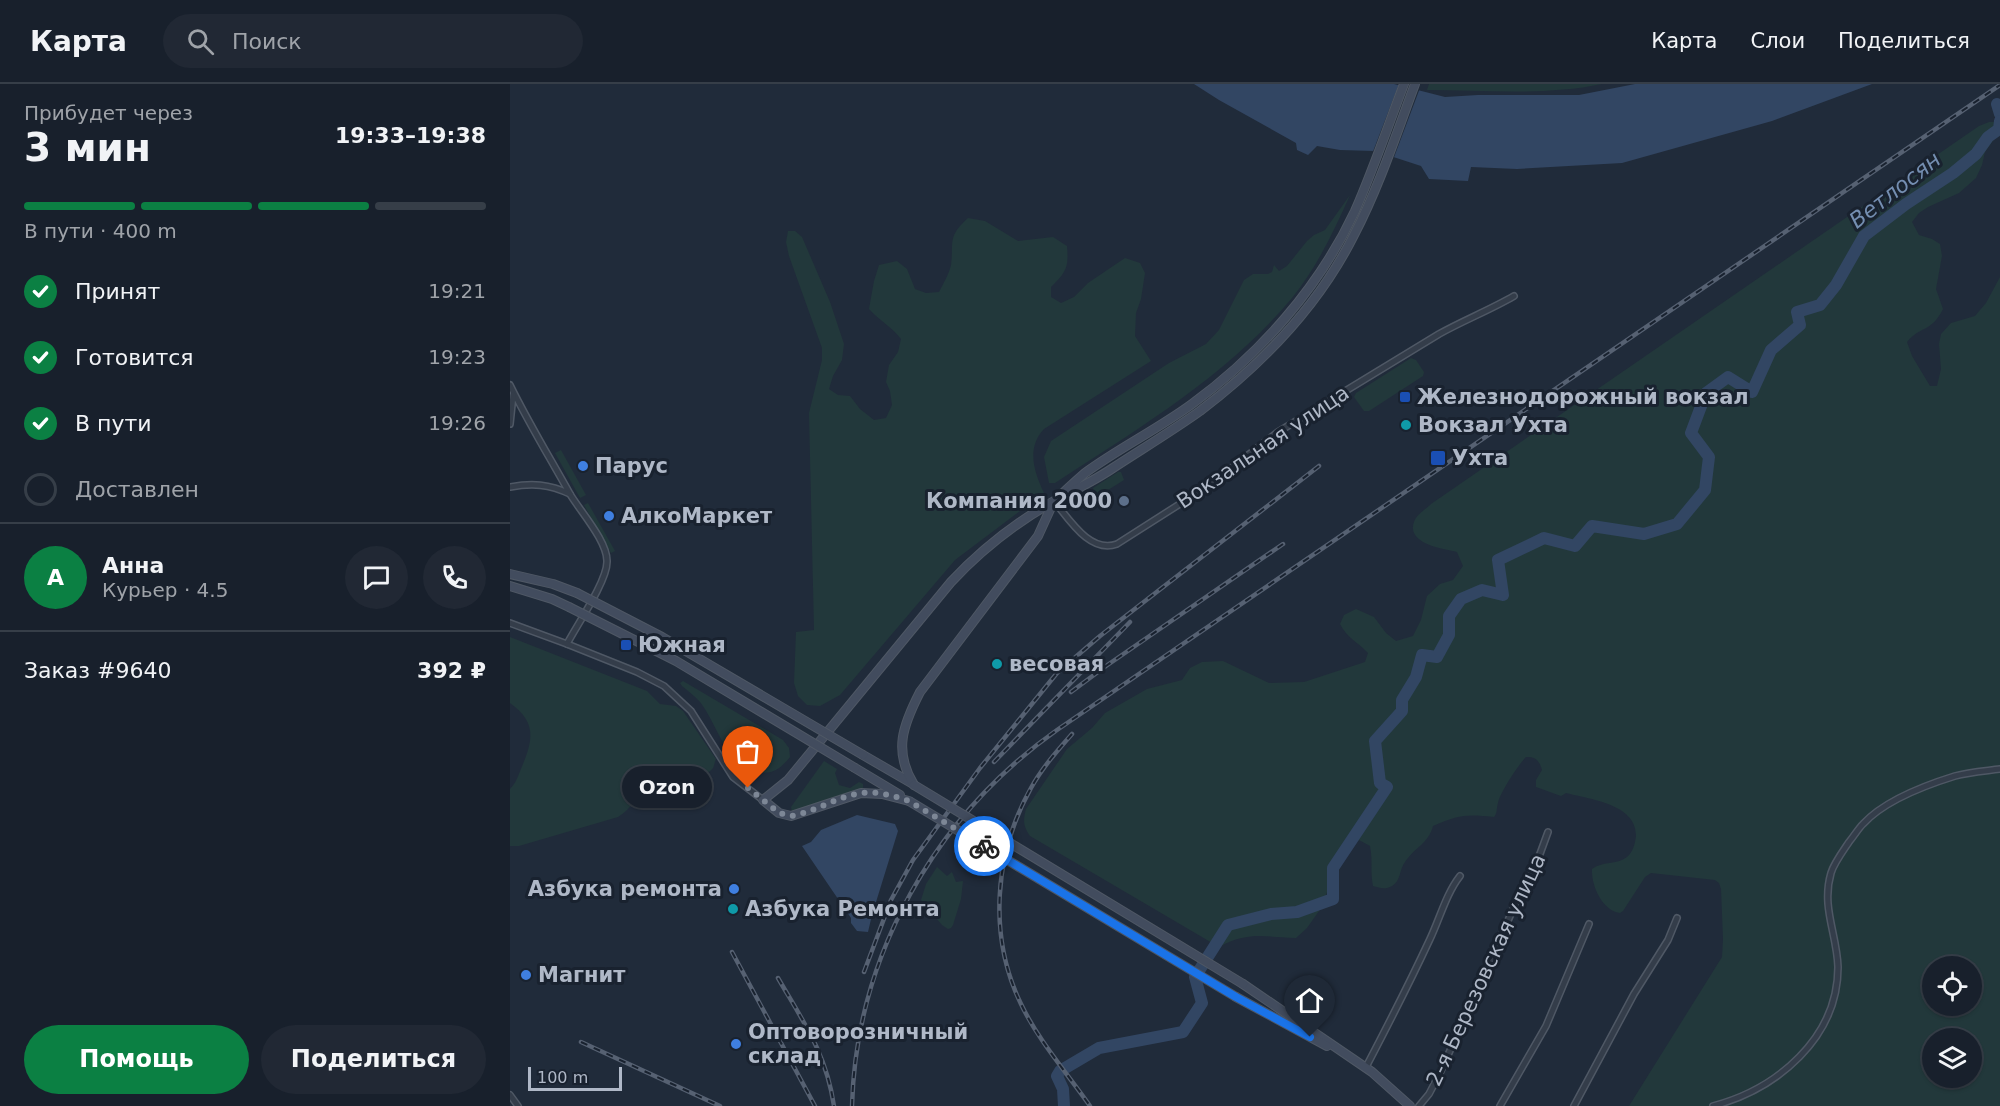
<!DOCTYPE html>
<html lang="ru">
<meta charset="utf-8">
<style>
:root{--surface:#18202c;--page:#212834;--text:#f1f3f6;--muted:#9fa3a9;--line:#363e48;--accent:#0b8043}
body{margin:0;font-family:"DejaVu Sans",sans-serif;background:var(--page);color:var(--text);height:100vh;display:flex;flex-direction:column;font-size:22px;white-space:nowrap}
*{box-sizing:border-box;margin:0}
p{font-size:20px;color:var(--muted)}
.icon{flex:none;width:33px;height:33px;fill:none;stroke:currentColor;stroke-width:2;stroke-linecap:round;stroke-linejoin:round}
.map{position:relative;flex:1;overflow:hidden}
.drawer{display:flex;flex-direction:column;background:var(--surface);width:510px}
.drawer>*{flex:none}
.controls{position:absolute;left:1412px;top:872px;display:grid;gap:12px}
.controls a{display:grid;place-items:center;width:60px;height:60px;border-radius:50%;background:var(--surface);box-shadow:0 2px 4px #0004,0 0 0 2px var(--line);font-size:30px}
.scale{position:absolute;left:18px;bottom:15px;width:94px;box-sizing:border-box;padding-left:6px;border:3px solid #afb8c7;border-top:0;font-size:16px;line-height:21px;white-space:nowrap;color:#afb8c7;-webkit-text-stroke:4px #19222f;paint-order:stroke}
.pin{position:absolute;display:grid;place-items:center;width:51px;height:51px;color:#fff;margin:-62px -26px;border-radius:50% 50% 50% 0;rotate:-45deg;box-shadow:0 0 6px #0007}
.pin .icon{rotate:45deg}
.courier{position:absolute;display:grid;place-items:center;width:60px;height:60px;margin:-30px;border:4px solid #1a73e8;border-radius:50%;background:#fff;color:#222;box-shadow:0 2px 8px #0007}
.bubble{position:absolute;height:42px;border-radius:21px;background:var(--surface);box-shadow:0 2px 4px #0004,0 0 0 2px var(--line);font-size:20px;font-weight:600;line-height:42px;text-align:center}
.summary em{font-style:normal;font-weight:600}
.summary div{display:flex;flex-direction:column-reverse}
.summary{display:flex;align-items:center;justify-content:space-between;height:102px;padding:0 24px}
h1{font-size:39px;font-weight:600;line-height:45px}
.bar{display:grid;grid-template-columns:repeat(4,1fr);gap:9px 6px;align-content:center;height:72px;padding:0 24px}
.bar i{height:8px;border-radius:4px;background:var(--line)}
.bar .current{background:var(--accent)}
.bar p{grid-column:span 4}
.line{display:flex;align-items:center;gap:15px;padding:0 24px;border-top:2px solid var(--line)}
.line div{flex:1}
.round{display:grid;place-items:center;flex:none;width:63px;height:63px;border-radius:32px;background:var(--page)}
ol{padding:0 24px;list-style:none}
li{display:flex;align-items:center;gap:18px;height:66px}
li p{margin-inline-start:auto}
li .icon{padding:6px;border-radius:50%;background:var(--accent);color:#fff;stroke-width:4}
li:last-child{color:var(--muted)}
li i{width:33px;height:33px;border:3px solid var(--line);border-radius:50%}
.button{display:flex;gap:12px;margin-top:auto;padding:12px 24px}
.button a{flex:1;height:69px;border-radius:36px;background:var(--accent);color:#fff;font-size:24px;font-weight:600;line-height:69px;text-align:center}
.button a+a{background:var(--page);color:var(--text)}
header{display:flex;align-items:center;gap:36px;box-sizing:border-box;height:84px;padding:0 30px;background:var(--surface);border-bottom:2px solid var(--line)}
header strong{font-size:28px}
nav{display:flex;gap:33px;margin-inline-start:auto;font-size:21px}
.search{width:420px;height:54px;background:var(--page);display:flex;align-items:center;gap:15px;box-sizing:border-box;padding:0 21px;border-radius:33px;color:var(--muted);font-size:22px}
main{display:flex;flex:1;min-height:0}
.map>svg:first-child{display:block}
.green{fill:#22383b;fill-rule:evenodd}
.water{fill:#324663}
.pier{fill:#202b3a}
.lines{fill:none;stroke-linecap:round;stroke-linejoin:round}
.river{stroke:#324663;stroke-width:12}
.street-casing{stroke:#4f5865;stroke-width:8}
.secondary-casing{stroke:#4f5865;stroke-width:10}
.street{stroke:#343d4a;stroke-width:5}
.secondary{stroke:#424c5e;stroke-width:8}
.rail-casing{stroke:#566172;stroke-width:4.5}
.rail{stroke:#19222f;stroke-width:2;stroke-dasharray:7;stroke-linecap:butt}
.secondary-bridge-casing{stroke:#4f5865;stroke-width:10;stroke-linecap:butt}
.secondary-bridge{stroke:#424c5e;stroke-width:8}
.done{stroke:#7d8796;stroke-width:6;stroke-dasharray:0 10.8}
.route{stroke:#1a73e8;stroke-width:8}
.transit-dot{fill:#1a4fb4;stroke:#19222f;stroke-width:2}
.culture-dot{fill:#0f9aa8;stroke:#19222f;stroke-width:2}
.shop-dot{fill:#3f7fe0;stroke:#19222f;stroke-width:2}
.service-dot{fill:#5c6f8a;stroke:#19222f;stroke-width:2}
.labels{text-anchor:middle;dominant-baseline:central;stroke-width:6;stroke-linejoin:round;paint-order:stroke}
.poi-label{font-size:21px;font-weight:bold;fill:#afb8c7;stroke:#19222f;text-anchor:start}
.street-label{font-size:21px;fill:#afb8c7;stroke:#19222f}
.water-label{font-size:22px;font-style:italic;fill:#748eb1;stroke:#19222f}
</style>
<header>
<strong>Карта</strong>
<div class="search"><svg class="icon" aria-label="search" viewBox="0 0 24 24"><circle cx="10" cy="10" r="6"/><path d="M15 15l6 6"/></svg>Поиск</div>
<nav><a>Карта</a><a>Слои</a><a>Поделиться</a></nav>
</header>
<main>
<section class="drawer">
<div class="summary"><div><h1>3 мин</h1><p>Прибудет через</p></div><em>19:33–19:38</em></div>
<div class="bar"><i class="current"></i><i class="current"></i><i class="current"></i><i></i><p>В пути · 400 m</p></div>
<ol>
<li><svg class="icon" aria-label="check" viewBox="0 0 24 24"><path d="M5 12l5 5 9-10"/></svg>Принят<p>19:21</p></li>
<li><svg class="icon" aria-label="check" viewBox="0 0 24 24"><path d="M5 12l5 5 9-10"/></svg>Готовится<p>19:23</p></li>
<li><svg class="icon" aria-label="check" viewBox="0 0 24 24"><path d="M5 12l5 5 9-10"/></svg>В пути<p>19:26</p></li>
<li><i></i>Доставлен</li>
</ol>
<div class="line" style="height:108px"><b class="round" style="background:var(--accent);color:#fff">А</b><div><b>Анна</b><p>Курьер · 4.5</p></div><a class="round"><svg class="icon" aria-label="chat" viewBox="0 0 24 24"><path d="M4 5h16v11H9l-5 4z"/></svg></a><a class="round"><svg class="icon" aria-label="phone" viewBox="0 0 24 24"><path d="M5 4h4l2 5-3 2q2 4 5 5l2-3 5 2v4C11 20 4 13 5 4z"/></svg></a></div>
<div class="line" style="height:78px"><div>Заказ #9640</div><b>392 ₽</b></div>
<div class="button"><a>Помощь</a><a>Поделиться</a></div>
</section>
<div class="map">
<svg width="1490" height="1022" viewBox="0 0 1490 1022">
<rect width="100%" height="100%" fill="#202b3a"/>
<!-- green -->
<g class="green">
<path d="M919,0H1092C1035,12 975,6 917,6Z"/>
<path d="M1479,38H1486L1490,47L1475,68L1472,81L1466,94L1449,109L1418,123L1409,129L1402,138L1409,151L1422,155L1430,160L1432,172L1426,205L1433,225C1421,249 1411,241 1397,258L1402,272L1420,302H1427L1431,285L1429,260L1431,250L1441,239L1465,232L1476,219L1490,193V1022H1119L1212,873L1213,855L1211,805L1209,799L1205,796L1141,789L1135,793L1113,827L1110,829C1092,827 1081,801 1082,785C1092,777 1107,781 1117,773C1123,768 1125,760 1126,752C1127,720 1079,715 1056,709L1051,712L1026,703V696L1032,686C1029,676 1026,673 1016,673C1008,681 990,709 988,719C986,725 988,728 984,733C956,730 949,731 923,742C919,759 904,764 895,778C889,786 891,797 882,802C875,806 870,804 863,802C860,788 863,776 860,762L849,756L835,766L809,827L797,844L786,854C755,853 738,847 709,863L520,752C513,742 513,736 516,725L557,665L582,644L595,629L637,605L672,596L680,584L692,578L713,577L759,599L794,598L855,578L858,569C848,558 837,554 830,540L834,531L846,525L864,533L876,549L886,557L903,552L911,536L917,512L930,500L943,496L953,482L947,468C933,465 896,460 904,438C906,431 916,425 921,420L1469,42ZM1422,882H1461V921H1422ZM1422,954H1461V993H1422Z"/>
<path d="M840,111C824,147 807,183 782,214C717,292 629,344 545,399H539L534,373L541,357L659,279L696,260L709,246L734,196L743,190H758L762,188L764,181L769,187L777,182L797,157L804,151L815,146Z"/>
<path d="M458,134L475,137L508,157L543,153L557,162C559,184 556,188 541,203V213L551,219L564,213L578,199L615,174L630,179L635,189L631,215L626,229L625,252L641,277L534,345C516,364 524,388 534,409L445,476L330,611L310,622L297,621L288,612L284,599L286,548L304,546L299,329L312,276V264L279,172L276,158L278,147H285L292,153L320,218L334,260L332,276L323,292L319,305L328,311L340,312L350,325L364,336L376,334L382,321L380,307L376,298L379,281L388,268L391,255C382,243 369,236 359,225L364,197L369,181L387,177L397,185L405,205L416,209L429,208C433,200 439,190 441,181C444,157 437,153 458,134Z"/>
<path d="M901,274L906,276L914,288L913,292L859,327H854L844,313L846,309Z"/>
<path d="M51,366L76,411L70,414L45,369Z"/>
<path d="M608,388H611L614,396L590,411L584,410L583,404Z"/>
<path d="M78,419L105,467L101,469L74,421Z"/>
<path d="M0,553L137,607L150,620L166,622L173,627L206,675C205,676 204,683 203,684C199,691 166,706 159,705C149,704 146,695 138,693L133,697C130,711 121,725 108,733L9,762H0V705C7,698 9,689 13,680C24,653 25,637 0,619Z"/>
<path d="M173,597L273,656L279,664L280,673C271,684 263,691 248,688C215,681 208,641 190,618C185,612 178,607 172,602L170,599Z"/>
<path d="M314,677L327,685L325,689L329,701L340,704L349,698L353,700V704L282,728L281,723Z"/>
<path d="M427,783L437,792L442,788L446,798L453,797L451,815L443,841L441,844L438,845L432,841L411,816L416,800Z"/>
</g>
<!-- water -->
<g class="water">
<path d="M684,0H884L935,13L968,11H1069L1125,0H1362L1262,37L1112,79L1007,85L961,83L958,97L919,95L911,82L865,67L830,66L807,62L798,71L787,66L786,59L709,16Z"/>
<path d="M347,731L385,740L388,747L362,831L358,848L347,847L341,839V834L292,762L301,758L311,746Z"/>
</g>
<!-- pier -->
<path class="pier" d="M889,0L910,4L883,76L862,70Z"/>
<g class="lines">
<!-- river -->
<g class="river">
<path d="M1487,20L1490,30"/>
<path d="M554,1022L553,1005L547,992L550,987L589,964L673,948L692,919L685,893L718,841L761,830L787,828L823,815V784L877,703L870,699L865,657L892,627V616L906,593L912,571L927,573L939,551V532L951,515L972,506L993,511L988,476L1034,454L1065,462L1082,442L1134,450L1167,440L1195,406L1199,373L1181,349L1196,309L1218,293L1242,308L1261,266L1290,241L1287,228L1310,221L1326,201L1354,152L1396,120L1443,89L1466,70L1478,53L1489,45L1490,37"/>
</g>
<defs>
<g id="street">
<path d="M0,301C18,338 40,374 60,410C70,427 98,458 97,478C97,497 67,541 57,560"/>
<path d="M0,340L3,311"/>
<path d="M0,403C22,399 39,400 60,410"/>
<path d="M544,417C559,435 580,470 607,460L698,402L768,348L929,250C954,236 980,226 1004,212"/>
<path d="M0,539L57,560L127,588L154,602L181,627L223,693L253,716"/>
<path d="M856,983C878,941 900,898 920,855C930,834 936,810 950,792"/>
<path d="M0,1011L8,1022"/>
<path d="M909,1022L919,1010L930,989L1004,823L1027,778L1038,748"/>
<path d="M990,1022L1036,942L1079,840"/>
<path d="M1064,1022L1124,910L1158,856L1167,834"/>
<path d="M1203,1022C1267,1005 1328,954 1328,883C1327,850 1311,823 1321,789C1324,779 1333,767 1339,758C1344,752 1348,745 1353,740C1374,717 1416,701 1445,692C1459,688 1475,687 1490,685"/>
</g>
<g id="secondary">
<path d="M552,410C559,403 567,396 575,389C609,364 648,345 682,320C750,270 809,204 845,127C863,86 878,42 894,0"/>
<path d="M0,490L43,500L67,509"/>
<path d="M0,502L42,515L59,523"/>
<path d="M353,671L403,700"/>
<path d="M345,684L390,711"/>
<path d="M404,701C383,667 393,641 410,608L528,452L543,419"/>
<path d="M399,717L372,710L351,709L281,732L269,729L253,716L278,696L441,498C471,466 505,439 544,417C564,406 584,397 603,384C632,365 662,347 690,327C752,280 809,221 844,151C869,103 886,51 905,0"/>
<path d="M733,900L862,988L900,1022"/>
<path d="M726,913L817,962"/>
</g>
</defs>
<!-- street casing -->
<use href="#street" class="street-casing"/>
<!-- secondary casing -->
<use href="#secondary" class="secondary-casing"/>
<!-- street -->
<use href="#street" class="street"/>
<!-- secondary -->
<use href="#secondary" class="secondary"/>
<defs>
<g id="rail">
<path d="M561,608L596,582L773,460"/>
<path d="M562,650C547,667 532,684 521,704C484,770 478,852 511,920C528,956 557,989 580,1022"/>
<path d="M484,678L620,538"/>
<path d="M222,868L305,1022"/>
<path d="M354,888L381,816L403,776L470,684L547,589L590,552L809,382"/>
<path d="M268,894C294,939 316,969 324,1022"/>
<path d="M71,958L210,1022"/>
<path d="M342,1022C346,872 425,732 547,646L1490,1"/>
</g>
</defs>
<!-- rail casing -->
<use href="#rail" class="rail-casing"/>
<!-- rail -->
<use href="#rail" class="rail"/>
<defs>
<g id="secondary-bridge">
<path d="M67,509L152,553L353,671"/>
<path d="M59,523L166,577L345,684"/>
<path d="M404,701L733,900"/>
<path d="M399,717L726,913"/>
</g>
</defs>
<!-- secondary-bridge casing -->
<use href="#secondary-bridge" class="secondary-bridge-casing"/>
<!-- secondary-bridge -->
<use href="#secondary-bridge" class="secondary-bridge"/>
</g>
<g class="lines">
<!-- done -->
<path class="done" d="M238,704L269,729L281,732C305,728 328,712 352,709C368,707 384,712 399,717L474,762"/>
<!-- route -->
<path class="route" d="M474,762L726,913L800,953"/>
</g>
<!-- markers -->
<g class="transit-dot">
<rect x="889" y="307" width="12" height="12" rx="3"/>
<rect x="920" y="366" width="16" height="16" rx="3"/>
<rect x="110" y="555" width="12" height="12" rx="3"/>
</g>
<g class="culture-dot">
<circle cx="896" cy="341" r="6"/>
<circle cx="487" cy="580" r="6"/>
<circle cx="223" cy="825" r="6"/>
</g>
<g class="shop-dot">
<circle cx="73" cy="382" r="6"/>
<circle cx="99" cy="432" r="6"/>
<circle cx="224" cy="805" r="6"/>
<circle cx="16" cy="891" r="6"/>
<circle cx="226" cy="960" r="6"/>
</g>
<circle class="service-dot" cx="614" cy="417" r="6"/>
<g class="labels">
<!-- poi labels -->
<g class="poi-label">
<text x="907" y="313">Железнодорожный вокзал</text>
<text x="908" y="341">Вокзал Ухта</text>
<text x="942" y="374">Ухта</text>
<text x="85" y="382">Парус</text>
<text x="602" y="417" text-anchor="end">Компания 2000</text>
<text x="111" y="432">АлкоМаркет</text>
<text x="128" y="561">Южная</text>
<text x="499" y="580">весовая</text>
<text x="212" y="805" text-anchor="end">Азбука ремонта</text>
<text x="235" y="825">Азбука Ремонта</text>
<text x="28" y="891">Магнит</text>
<text x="238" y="948">Оптоворозничный<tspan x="238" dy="24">склад</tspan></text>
</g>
<!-- street labels -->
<g class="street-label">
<text transform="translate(753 363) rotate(-34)">Вокзальная улица</text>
<text transform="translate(976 886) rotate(-65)">2-я Березовская улица</text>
</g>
<!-- water labels -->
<g class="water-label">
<text transform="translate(1385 106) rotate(-38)">Ветлосян</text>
</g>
</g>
</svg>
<div class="controls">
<a><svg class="icon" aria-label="locate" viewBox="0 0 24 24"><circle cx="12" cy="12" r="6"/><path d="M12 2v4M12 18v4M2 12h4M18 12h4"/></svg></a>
<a><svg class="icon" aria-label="layers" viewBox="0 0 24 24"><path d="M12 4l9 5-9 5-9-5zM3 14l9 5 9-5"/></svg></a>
</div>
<div class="scale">100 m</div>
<div class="pin" style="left:238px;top:704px;background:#ea580c"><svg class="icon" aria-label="bag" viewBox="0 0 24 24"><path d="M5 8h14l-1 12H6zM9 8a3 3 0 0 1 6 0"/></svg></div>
<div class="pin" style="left:800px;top:953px;background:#1f2937"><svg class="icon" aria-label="home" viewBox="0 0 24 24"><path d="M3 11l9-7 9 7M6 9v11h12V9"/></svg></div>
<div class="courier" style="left:474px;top:762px"><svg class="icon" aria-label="bike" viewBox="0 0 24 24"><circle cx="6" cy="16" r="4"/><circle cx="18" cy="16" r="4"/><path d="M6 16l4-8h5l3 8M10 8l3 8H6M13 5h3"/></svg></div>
<div class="bubble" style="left:112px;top:682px;width:90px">Ozon</div>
</div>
</main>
